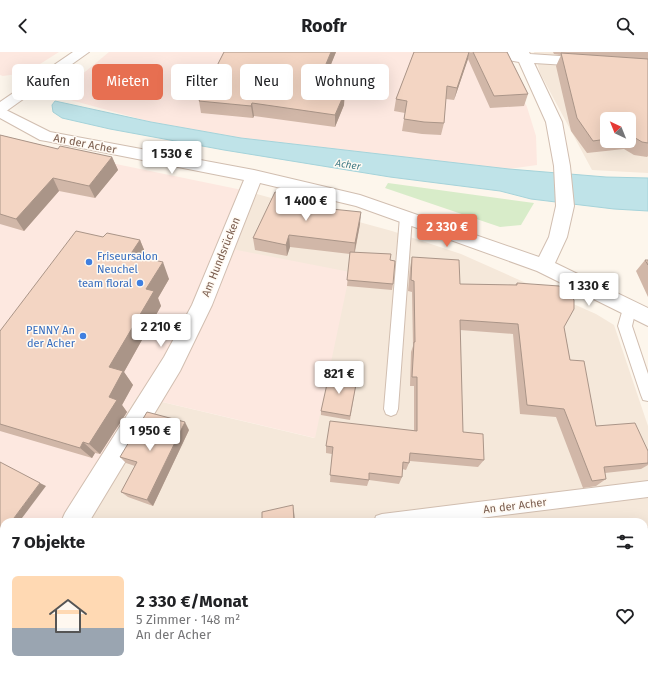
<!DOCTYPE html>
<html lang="de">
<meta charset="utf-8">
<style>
:root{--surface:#fff;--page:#f2f2f2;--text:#202124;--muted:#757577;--line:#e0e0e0;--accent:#e76f51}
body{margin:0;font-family:"Fira Sans",sans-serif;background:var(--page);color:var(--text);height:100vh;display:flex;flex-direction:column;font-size:15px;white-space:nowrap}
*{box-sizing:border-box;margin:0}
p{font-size:13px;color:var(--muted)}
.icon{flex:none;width:22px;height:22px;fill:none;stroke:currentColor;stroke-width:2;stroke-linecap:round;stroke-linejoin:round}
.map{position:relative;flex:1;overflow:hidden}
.side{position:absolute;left:0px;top:466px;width:648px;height:156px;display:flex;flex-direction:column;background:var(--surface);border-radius:12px 12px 0 0;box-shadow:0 4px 16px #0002}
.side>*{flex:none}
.hud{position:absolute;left:12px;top:12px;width:400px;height:36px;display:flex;gap:8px}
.needle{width:26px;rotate:317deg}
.buttons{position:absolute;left:600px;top:60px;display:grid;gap:8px}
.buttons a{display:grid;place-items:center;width:36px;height:36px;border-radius:6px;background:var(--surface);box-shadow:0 4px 16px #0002;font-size:20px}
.price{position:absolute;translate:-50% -34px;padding:0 9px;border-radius:4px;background:#fff;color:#222;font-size:13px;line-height:26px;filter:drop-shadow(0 1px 2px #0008)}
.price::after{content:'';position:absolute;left:50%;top:24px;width:12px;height:9px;margin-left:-6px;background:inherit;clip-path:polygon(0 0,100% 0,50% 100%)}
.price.active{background:var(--accent);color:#fff}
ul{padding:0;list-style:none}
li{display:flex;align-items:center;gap:12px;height:100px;padding:0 12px}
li+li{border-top:1px solid var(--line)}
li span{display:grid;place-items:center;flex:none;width:112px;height:80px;border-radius:6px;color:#555}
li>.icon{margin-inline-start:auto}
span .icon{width:48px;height:48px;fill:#fffc;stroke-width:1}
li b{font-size:17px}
h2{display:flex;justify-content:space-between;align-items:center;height:48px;padding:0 12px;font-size:17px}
.tag{padding:0 14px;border-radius:6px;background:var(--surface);box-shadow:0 4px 16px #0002;font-size:14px;line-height:36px}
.tag.active{background:var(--accent);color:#fff}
header{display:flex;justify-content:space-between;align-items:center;height:52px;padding:0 12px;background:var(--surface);font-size:18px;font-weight:700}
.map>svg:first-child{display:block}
.residential{fill:#f5e8da;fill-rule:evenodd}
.commercial{fill:#fde8e0}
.green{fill:#d8ecc9}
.water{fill:#bfe3e8;stroke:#a5d3da}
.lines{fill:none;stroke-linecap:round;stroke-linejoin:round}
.service-casing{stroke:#d1beb0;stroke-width:2}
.minor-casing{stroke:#d1beb0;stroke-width:2}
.tertiary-casing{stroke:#d1beb0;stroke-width:2}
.service{fill:#fff;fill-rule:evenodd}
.minor{fill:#fff;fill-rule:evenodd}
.tertiary{fill:#fff;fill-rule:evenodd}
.wall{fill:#d1b7a8;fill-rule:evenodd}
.shaded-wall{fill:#aa9588}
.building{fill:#f3d5c3;stroke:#aa9588}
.shop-dot{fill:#3f7fe0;stroke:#fffaf3;stroke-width:1.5}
.labels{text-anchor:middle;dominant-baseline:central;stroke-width:3;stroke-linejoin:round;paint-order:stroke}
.far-water-label{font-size:10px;font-style:italic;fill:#437c86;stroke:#fffaf3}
.street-label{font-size:11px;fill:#7a5c4d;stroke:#fffaf3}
.shop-label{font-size:11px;fill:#366cbe;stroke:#fffaf3;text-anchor:end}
</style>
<header><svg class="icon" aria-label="back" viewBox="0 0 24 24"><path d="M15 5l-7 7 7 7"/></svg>Roofr<svg class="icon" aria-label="search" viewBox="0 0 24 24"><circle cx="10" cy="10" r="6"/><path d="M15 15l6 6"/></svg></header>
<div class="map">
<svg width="648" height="622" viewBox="0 0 648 622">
<rect width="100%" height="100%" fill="#fdf6ec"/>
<path class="residential" d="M534 0H648V121L592 118 540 21ZM607 67H629V89H607Z
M253 141 392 179 461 202 596 262 614 273 648 374V622H0V547L4 543V618H644V470H62L137 344 314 386 227 196Z"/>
<path class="commercial" d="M0 0H59L40 12 17 22 3 24 0 23Z
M109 0H505V8L527 55 536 84 537 113 509 117 241 86 151 70 56 44Z
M0 90 14 91 252 140 227 196 350 220 315 386 137 344 62 470H4V543L0 547Z"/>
<path class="green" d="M388 131 534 151 521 173 500 175 385 136Z"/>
<path class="water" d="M55 49 151 70 241 86 509 117 606 125 648 126V159L614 157 531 147 500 139 390 125 224 98 110 77 62 66 53 60 52 53Z"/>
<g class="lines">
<defs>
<path id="service" d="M406 161 410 162 412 165 398 357 396 362 391 364 386 362 384 357 400 165 402 162Z
M629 252 634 253 636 257 632 274 648 322V349L643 348 641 343 618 274 624 253Z
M648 429V445L449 470H374L376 464 382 462Z"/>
<path id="minor" d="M478 0H529L530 2 648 10V18L534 11 562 70 570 114 574 154 567 185 555 211 648 256V274L537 219 356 154 260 131 212 253 180 319 89 470H61L65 461 164 305 192 253 244 128 46 89 40 88 0 66V55L50 80 254 118 360 143 539 205 549 185 556 154 554 114 546 70 519 10 485 4 480 3Z
M4 544V575L0 576V545Z"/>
<path id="tertiary" d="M73 0H89L5 60 0 62V50Z"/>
</defs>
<use href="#service" class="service-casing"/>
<use href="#minor" class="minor-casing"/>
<use href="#tertiary" class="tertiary-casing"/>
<use href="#service" class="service"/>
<use href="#minor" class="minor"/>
<use href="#tertiary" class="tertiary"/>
</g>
<path class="wall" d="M224 0H336L321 37 344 53 335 75 254 64 253 66 201 61 199 49Z
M414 0H507L528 42 524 54 490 56 468 7 454 48 446 47 444 71 441 83 422 82 402 79 405 61 394 59 396 47Z
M553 0H648V104L647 105 634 103 624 97 587 101 571 79 556 14 561 3 554 2ZM607 67H629V89H607Z
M0 83 58 97 112 105 118 118 95 146 59 139 24 179 0 172Z
M305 147 306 154 360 172 355 200 390 208 393 232 392 238 347 234 350 202 290 195 287 204 255 198 253 186Z
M103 185 140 188 147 205 146 207 169 227 158 246 161 254 124 320 133 333 122 353 127 360 100 402 95 401 92 406 0 379V279Z
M412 205 460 232 515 233 517 231 564 275 570 308 596 374 648 399V413L641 417 605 421 606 427 596 434 583 436 556 365 520 362 513 282 460 278 463 380 484 408 478 415 410 409 409 411 406 418 402 417V425L399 432 369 428 367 434 330 430 332 402 326 401V394L414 379V334H410L411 300 413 294 412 240 408 239 410 216Z
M645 208H648V245L636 219Z
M356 332 350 368 321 363V359Z
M189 378 153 454 128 445 121 440 135 414 126 411 120 405Z
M648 476V622H642L640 618H644V477Z"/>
<path class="shaded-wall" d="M331 0H336L316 49V36Z
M469 0 468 7 454 48 457 36Z
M345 40 344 53 335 75V63Z
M252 51 254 64 253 66 251 54Z
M112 105 118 118 95 146 89 134Z
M53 126 59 139 24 179 16 167Z
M305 147 306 159 302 154Z
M361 160 360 172 354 203 355 191Z
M289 183 290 195 287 204 286 193Z
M140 188 147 205 138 219 130 203Z
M163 210 169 227 158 246 161 254 124 320 133 333 122 353 127 360 100 402 89 392 109 315 146 237Z
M185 370 189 378 153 454 147 448Z
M83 390 95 401 92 406 80 396Z
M40 431 46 434 19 470H11Z
M293 453 294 459 295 470H294Z
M4 479V490L0 495V484Z"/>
<path class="building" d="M224 0H331L316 36 345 40 335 63 252 51 251 54 199 49Z
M414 0H469L457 36 447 34 444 71 424 70 404 67 407 49 396 47Z
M473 0H507L528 42 494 44Z
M561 1 648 7V91L642 90 632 84 629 85V67H607V87L593 89 577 66Z
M0 83 58 97 60 94 112 105 89 134 53 126 16 167 0 162Z
M275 140 305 147 302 154 361 160 355 191 289 183 286 193 253 186Z
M76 179 103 185 107 181 140 188 130 203 163 210 146 237 154 239 109 315 123 319 109 345 117 348 89 392 83 390 80 396 0 372V279Z
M350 200 391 202 390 208 395 209 393 232 347 228Z
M412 205 459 208 460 232 517 233V231L559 234 568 239 574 248V257L564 275 570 308 584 309 596 374 635 371 648 399V411L604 415 606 427 592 429 564 357 527 353 518 272 460 268 463 380 483 382 484 408 410 401 409 411 403 410 402 425 369 421V428L330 423 333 395 326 394 330 369 417 379V325H412L414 290H415L414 229 411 228Z
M645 208H648V213Z
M329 323 357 327 350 364 321 359Z
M147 360 185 370 147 448 121 440 137 410 120 405Z
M0 410 40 431 11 470H4V479L0 484Z
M293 453 294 470H262V460Z
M648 476V597L644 587V477Z
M286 618H379L380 622H286Z"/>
<g class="shop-dot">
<circle cx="89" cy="210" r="4"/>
<circle cx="140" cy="231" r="4"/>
<circle cx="83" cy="284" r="4"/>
</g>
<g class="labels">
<g class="far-water-label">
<text transform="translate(348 113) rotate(9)">Acher</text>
</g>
<g class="street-label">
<text transform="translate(85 92) rotate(11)">An der Acher</text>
<text transform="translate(221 205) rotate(-68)">Am Hundsrücken</text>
<text transform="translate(515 454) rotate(-7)">An der Acher</text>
</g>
<g class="shop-label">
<text x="97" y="204" text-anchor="start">Friseursalon<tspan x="97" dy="13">Neuchel</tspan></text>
<text x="132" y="231">team floral</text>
<text x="75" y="278">PENNY An<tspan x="75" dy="13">der Acher</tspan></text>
</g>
</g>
</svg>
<div class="buttons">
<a><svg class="needle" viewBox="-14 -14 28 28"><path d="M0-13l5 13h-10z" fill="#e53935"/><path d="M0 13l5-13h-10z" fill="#757577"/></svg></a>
</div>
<b class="price" style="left:172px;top:123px">1 530 €</b>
<b class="price" style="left:306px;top:170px">1 400 €</b>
<b class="price active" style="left:447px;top:196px">2 330 €</b>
<b class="price" style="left:589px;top:255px">1 330 €</b>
<b class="price" style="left:161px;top:296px">2 210 €</b>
<b class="price" style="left:339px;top:343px">821 €</b>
<b class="price" style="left:150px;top:400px">1 950 €</b>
<div class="hud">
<a class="tag">Kaufen</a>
<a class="tag active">Mieten</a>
<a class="tag">Filter</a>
<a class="tag">Neu</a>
<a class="tag">Wohnung</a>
</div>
<section class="side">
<h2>7 Objekte<svg class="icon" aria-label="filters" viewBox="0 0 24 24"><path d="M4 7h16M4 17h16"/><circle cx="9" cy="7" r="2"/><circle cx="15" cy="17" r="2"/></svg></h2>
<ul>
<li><span style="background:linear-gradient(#ffd9b3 65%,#9aa5b1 0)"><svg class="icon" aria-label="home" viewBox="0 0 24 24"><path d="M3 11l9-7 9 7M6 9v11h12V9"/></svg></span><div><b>2 330 €/Monat</b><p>5 Zimmer · 148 m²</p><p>An der Acher</p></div><svg class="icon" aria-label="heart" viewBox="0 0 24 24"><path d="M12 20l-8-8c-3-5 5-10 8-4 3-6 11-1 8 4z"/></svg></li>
</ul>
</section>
</div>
